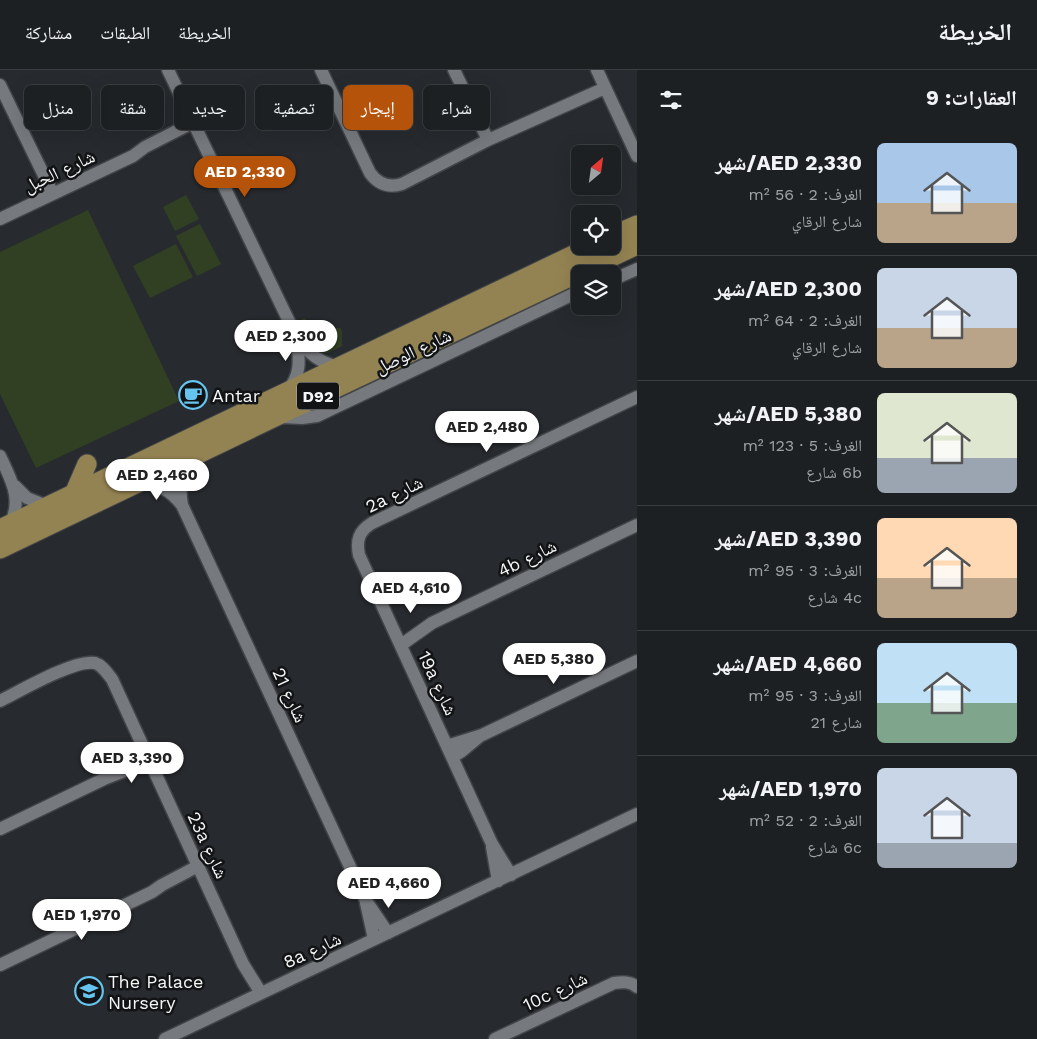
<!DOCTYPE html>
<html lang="ar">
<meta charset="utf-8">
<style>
:root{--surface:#1d2022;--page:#25282a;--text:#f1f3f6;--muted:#a0a3a5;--line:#3b3e40;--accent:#b45309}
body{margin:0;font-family:"Work Sans","Noto Naskh Arabic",sans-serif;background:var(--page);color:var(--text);direction:rtl;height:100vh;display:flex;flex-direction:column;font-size:19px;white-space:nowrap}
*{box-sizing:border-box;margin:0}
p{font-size:16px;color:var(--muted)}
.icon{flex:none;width:28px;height:28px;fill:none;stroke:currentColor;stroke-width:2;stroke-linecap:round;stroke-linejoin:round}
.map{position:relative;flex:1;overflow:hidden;direction:ltr}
.panel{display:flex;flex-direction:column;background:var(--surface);width:400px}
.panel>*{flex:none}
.hud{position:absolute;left:15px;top:15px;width:475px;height:45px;direction:rtl;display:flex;gap:10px}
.needle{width:32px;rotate:29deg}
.buttons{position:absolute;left:571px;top:75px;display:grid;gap:10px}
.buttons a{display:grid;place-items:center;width:50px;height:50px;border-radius:8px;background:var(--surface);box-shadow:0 5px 20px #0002,0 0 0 1px var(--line);font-size:25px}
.price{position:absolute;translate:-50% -42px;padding:0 11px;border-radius:18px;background:#fff;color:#222;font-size:16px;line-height:32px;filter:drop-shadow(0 1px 2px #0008)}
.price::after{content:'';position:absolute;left:50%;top:30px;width:15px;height:11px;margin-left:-8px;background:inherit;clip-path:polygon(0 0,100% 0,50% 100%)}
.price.on{background:var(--accent);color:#fff}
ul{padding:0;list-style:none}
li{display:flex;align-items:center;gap:15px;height:125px;padding:0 20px}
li+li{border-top:1px solid var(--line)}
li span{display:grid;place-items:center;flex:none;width:140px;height:100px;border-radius:8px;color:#555}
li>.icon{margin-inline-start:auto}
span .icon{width:60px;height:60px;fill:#fffc;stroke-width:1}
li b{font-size:21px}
h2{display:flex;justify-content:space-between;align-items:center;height:60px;padding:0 20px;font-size:21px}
.tag{padding:0 18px;border-radius:8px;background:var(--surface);box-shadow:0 5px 20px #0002,0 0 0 1px var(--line);font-size:18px;line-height:45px}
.tag.on{background:var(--accent);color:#fff}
header{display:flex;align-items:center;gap:30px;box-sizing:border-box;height:70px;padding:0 25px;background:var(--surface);border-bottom:1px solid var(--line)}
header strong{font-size:24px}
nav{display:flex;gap:28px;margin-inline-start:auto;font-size:18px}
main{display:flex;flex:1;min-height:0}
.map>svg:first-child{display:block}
.green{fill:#314023}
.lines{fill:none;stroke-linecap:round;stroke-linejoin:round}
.street-casing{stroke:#424548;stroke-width:15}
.primary-casing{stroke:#424548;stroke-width:21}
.street{stroke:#76797d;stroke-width:12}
.primary{stroke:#948352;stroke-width:19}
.labels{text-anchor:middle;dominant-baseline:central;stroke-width:5;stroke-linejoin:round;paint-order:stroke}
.shield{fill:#111314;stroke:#afb1b3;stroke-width:1}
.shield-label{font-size:16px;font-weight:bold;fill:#f3f5f7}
.street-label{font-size:18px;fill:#f3f5f7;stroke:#111314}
.poi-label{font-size:18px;fill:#f3f5f7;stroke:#111314;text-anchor:start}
</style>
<header>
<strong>الخريطة</strong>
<nav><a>الخريطة</a><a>الطبقات</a><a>مشاركة</a></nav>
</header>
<main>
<section class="panel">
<h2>العقارات: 9<svg class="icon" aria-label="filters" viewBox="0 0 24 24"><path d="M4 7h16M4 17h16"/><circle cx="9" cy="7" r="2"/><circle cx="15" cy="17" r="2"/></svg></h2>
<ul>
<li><span style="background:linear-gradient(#a9c7e8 60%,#b9a48a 0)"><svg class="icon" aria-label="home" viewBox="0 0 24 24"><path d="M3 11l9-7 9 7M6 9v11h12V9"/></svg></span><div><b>AED 2,330/شهر</b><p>الغرف: 2 · 56 m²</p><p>شارع الرقاي</p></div></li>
<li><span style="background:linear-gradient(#c9d6e8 60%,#b9a48a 0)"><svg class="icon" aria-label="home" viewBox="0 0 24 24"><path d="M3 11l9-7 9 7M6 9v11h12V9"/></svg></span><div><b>AED 2,300/شهر</b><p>الغرف: 2 · 64 m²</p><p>شارع الرقاي</p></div></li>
<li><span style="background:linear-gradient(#dfe7d0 65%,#9aa5b1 0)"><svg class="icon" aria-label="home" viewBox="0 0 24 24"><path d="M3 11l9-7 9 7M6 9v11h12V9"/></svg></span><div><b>AED 5,380/شهر</b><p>الغرف: 5 · 123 m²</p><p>6b شارع</p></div></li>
<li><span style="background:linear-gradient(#ffd9b3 60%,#b9a48a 0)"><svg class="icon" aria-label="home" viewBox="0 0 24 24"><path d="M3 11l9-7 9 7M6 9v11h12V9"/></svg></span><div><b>AED 3,390/شهر</b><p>الغرف: 3 · 95 m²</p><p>4c شارع</p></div></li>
<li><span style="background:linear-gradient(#bfe0f5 60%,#7fa58c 0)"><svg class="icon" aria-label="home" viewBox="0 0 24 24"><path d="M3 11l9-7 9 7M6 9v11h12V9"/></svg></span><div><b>AED 4,660/شهر</b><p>الغرف: 3 · 95 m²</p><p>شارع 21</p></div></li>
<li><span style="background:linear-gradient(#c9d6e8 75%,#9aa5b1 0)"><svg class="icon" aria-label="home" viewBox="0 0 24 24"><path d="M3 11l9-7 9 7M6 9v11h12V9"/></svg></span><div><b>AED 1,970/شهر</b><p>الغرف: 2 · 52 m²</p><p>6c شارع</p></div></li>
</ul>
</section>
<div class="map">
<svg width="637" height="969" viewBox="0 0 637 969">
<rect width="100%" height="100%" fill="#272a2e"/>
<path class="green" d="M186 125 199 149 175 161 163 137Z
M88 140 179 331 36 398 0 324V182Z
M200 154 221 194 197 206 176 166Z
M176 174 193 207 150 228 133 196Z
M304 248 317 259 322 266 335 258H340L342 261V276L328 283 314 281 296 259 298 252Z"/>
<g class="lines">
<defs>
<path id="street" d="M168 0 297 268C309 284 321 294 341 297
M321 0 370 103C378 114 389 118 402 114L488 70 605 18
M454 0 488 70
M597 0 637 86
M0 15 53 124
M0 149 133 86 145 77 194 52
M612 210 637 199
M288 320C302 304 299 288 297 268
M280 347 302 348 317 346 580 221
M0 386C11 409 23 430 10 454
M141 412C159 414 171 421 182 435L365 829 388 863
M15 416 27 428 47 436
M182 435C179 418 181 405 189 389
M401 575 432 553 637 455
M0 631C20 621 75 589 95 593 102 595 107 603 112 609L243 894 261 923
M447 676 482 665 637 591
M452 687 462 681 480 666
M0 759 104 709 149 691
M492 777 498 811
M511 805 492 774 359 485C356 470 359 461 372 453L637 327
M366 833 374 869
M0 895 152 822 162 815 198 796
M165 969 637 744
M495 969 614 913C622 912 630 911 637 917"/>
<path id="primary" d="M612 166 637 155
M74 424 87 394
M0 459 592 176
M0 479 275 347 637 175"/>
</defs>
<use href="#street" class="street-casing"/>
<use href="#primary" class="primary-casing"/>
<use href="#street" class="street"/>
<use href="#primary" class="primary"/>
</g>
<defs>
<symbol id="cafe-ring" viewBox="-11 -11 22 22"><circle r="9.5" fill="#111314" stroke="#65c5ee" stroke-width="1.5"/><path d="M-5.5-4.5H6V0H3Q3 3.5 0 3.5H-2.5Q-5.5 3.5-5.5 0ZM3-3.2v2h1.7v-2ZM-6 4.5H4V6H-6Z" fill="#65c5ee"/></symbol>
<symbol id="school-ring" viewBox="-11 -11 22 22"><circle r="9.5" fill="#111314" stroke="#65c5ee" stroke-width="1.5"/><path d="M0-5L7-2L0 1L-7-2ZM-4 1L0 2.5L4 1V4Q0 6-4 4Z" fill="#65c5ee"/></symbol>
</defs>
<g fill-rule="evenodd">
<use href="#cafe-ring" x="177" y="309" width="32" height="32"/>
<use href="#school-ring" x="73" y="905" width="32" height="32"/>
</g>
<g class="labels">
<rect class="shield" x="297" y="312.5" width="42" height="27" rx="4"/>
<g class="shield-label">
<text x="318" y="326">D92</text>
</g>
<g class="street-label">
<text transform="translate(59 101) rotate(-25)">شارع الحبل</text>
<text transform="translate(413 281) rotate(-25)">شارع الوصل</text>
<text transform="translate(394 424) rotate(-26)">2a شارع</text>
<text transform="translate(527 488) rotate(-26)">4b شارع</text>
<text transform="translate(438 613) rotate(65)">19a شارع</text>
<text transform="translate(290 625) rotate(65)">شارع 21</text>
<text transform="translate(208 775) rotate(65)">23a شارع</text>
<text transform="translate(312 880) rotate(-25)">8a شارع</text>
<text transform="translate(555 921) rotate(-25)">10c شارع</text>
</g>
<g class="poi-label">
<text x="212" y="325">Antar</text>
<text x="108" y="911">The Palace<tspan x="108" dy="21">Nursery</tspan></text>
</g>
</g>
</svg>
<div class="buttons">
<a><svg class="needle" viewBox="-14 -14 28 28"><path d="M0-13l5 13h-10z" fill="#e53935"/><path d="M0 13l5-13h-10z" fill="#a0a3a5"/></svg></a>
<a><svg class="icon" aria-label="locate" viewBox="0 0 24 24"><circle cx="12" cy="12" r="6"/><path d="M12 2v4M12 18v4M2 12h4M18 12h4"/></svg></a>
<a><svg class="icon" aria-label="layers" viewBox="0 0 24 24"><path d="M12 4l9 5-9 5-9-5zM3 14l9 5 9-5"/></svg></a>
</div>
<b class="price on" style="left:245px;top:128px">AED 2,330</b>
<b class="price" style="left:286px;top:292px">AED 2,300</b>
<b class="price" style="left:487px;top:383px">AED 2,480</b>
<b class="price" style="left:157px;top:431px">AED 2,460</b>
<b class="price" style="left:411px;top:544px">AED 4,610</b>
<b class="price" style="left:554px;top:615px">AED 5,380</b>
<b class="price" style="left:132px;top:714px">AED 3,390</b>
<b class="price" style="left:389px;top:839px">AED 4,660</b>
<b class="price" style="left:82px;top:871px">AED 1,970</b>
<div class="hud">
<a class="tag">شراء</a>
<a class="tag on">إيجار</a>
<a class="tag">تصفية</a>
<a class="tag">جديد</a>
<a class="tag">شقة</a>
<a class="tag">منزل</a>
</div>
</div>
</main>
